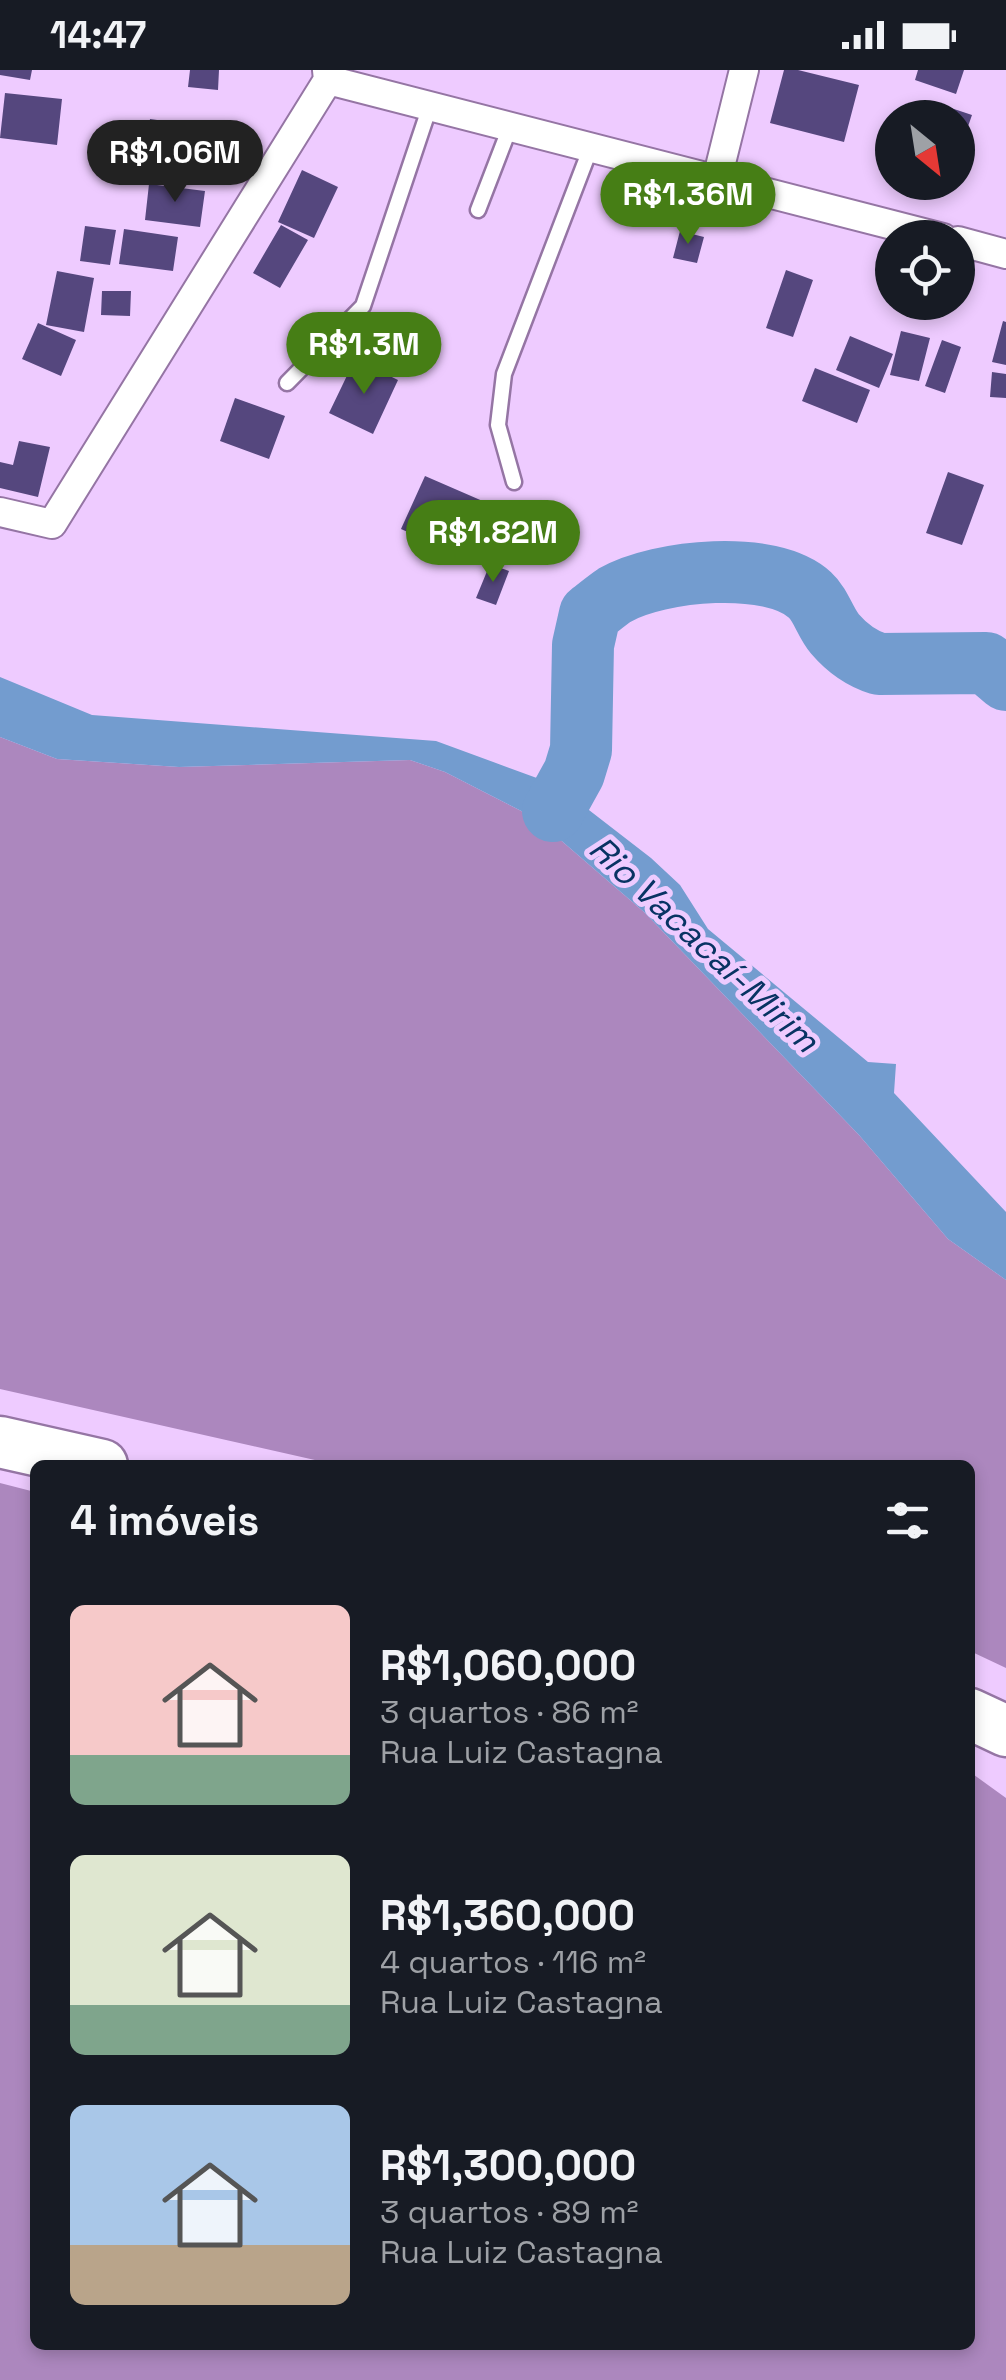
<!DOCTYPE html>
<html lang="pt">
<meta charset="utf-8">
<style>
:root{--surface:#171b24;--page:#20242c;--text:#f1f3f6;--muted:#9ea1a6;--accent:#467e15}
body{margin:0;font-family:"Space Grotesk",sans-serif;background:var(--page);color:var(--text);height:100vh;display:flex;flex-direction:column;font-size:38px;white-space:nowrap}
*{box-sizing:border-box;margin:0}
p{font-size:32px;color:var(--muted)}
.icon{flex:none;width:55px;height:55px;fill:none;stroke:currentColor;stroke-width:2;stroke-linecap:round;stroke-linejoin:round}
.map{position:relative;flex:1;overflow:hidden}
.details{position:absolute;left:30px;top:1390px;width:945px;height:890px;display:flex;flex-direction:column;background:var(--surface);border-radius:15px;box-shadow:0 5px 15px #0003}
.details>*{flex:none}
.needle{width:65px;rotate:150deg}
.tools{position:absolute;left:875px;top:30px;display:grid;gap:20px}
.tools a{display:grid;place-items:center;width:100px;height:100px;border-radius:50%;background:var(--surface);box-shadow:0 5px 15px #0003;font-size:50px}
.price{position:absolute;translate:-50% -85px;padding:0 22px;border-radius:35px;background:var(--accent);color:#fff;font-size:32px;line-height:65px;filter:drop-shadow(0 2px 5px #0008)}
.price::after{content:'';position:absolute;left:50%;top:60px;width:30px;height:22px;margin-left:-15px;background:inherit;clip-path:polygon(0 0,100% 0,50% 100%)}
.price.current{background:#222;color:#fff}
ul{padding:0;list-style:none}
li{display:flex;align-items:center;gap:30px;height:250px;padding:0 40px}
li span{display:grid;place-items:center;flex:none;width:280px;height:200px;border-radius:15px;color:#555}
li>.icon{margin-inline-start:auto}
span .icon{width:120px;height:120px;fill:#fffc;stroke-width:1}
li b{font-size:42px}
h2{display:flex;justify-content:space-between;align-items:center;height:120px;padding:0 40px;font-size:42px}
.status{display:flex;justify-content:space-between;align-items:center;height:70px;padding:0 50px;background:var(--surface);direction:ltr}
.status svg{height:28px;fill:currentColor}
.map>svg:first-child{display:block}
.forest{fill:#ac87be}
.water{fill:#739ccf}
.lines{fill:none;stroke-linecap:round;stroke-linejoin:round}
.river{stroke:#739ccf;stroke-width:62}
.building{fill:#55477e}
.lane-casing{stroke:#9575a4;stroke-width:19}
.street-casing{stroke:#9575a4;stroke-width:32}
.highway-casing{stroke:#9575a4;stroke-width:55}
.lane{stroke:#fff;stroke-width:14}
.street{stroke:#fff;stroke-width:28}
.highway{stroke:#fff;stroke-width:50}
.labels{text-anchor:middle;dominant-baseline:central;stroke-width:10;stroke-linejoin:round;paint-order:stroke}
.water-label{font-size:35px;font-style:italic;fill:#083363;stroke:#eecbff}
</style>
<div class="status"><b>14:47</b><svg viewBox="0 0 49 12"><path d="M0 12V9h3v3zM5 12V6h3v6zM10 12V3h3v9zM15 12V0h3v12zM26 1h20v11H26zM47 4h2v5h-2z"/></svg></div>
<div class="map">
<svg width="1006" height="2310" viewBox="0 0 1006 2310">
<rect width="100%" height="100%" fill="#eecbff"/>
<path class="forest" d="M0 667 57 689 179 697 410 690 445 702 535 748 644 842 859 1065 948 1169 1006 1210V1598L970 1581V1395H337L0 1319Z
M0 1413 35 1422V2275H970V1702L1006 1728V2310H0Z"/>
<path class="water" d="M0 607 92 645 436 671 545 711 567 699 576 730 651 788 680 815 708 859 868 992 896 994 894 1023 1006 1142V1210L948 1169 859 1065 644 842 535 748 445 702 410 690 179 697 57 689 0 667Z"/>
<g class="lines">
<path class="river" d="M553 741 574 703 581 680 583 575 590 544C598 538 606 531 615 525 659 500 771 489 810 525 821 535 825 552 835 564 847 578 863 589 879 594L986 593 1006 610"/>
</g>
<path class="building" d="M0 0H32L30 10 0 5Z
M190 0H219L218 20 188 17Z
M784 0H798L859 15 844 72 770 53Z
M918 0H964L956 24 915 10Z
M5 23 62 29 57 75 0 68Z
M933 32 972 45 958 85V48H928Z
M150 49 207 57 201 95 145 87Z
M302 100 338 117 314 168 278 152Z
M149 114 205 121 200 157 145 150Z
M281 155 308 170 280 218 253 203Z
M85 156 116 160 110 195 80 191Z
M124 159 178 167 173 201 119 194Z
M680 161 704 167 697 193 673 188Z
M786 200 813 210 793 267 766 258Z
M57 201 94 208 84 262 46 255Z
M102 221H131L130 246 101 245Z
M1003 251 1006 252V295L992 292Z
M38 253 76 270 61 306 22 289Z
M901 261 930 268 919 311 890 305Z
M850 266 893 284 879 318 836 300Z
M942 270 961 277 945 323 925 316Z
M355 289 398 310 373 364 329 343Z
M815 298 870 320 857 353 802 331Z
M992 302 1006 304V328L990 327Z
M235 328 285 346 269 389 220 371Z
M19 371 50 377 38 427 0 418V392L13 395Z
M948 402 984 415 962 475 926 463Z
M425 406 501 439 477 493 401 459Z
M490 494 509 501 496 535 476 528Z"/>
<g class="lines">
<defs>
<path id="lane" d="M478 140 510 57
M287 313 363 236 430 36
M514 412 498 355 504 304 591 77"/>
<path id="street" d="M328 10 943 168
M717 109 744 0
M958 171 1006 184
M0 442 52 454 328 10 327 0"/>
<path id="highway" d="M0 1372 102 1395
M970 1644 1006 1661"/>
</defs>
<use href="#lane" class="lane-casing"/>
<use href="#street" class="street-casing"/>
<use href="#highway" class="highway-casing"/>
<use href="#lane" class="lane"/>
<use href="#street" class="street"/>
<use href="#highway" class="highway"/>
</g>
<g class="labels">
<g class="water-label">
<text transform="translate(704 874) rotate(43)">Rio Vacacaí-Mirim</text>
</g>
</g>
</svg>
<div class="tools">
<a><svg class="needle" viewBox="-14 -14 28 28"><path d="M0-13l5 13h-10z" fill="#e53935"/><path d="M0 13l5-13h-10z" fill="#9ea1a6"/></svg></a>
<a><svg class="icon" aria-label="locate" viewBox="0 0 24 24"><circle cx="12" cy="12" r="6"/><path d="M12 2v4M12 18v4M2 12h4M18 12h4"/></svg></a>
</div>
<b class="price current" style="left:175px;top:135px">R$1.06M</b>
<b class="price" style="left:688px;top:177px">R$1.36M</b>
<b class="price" style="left:364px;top:327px">R$1.3M</b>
<b class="price" style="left:493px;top:515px">R$1.82M</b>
<section class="details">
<h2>4 imóveis<svg class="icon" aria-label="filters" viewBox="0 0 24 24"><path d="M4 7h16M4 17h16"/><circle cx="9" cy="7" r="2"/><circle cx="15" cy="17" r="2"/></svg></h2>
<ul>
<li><span style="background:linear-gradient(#f6c9c9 75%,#7fa58c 0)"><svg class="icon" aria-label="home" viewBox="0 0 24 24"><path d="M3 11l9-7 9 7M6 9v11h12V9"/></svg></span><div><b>R$1,060,000</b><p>3 quartos · 86 m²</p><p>Rua Luiz Castagna</p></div></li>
<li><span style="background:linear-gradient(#dfe7d0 75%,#7fa58c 0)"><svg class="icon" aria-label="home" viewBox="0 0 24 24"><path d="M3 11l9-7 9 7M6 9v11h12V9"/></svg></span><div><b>R$1,360,000</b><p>4 quartos · 116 m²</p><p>Rua Luiz Castagna</p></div></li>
<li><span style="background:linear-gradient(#a9c7e8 70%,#b9a48a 0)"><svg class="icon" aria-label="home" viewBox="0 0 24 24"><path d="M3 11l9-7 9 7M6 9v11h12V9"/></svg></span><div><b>R$1,300,000</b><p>3 quartos · 89 m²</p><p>Rua Luiz Castagna</p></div></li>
</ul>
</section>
</div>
